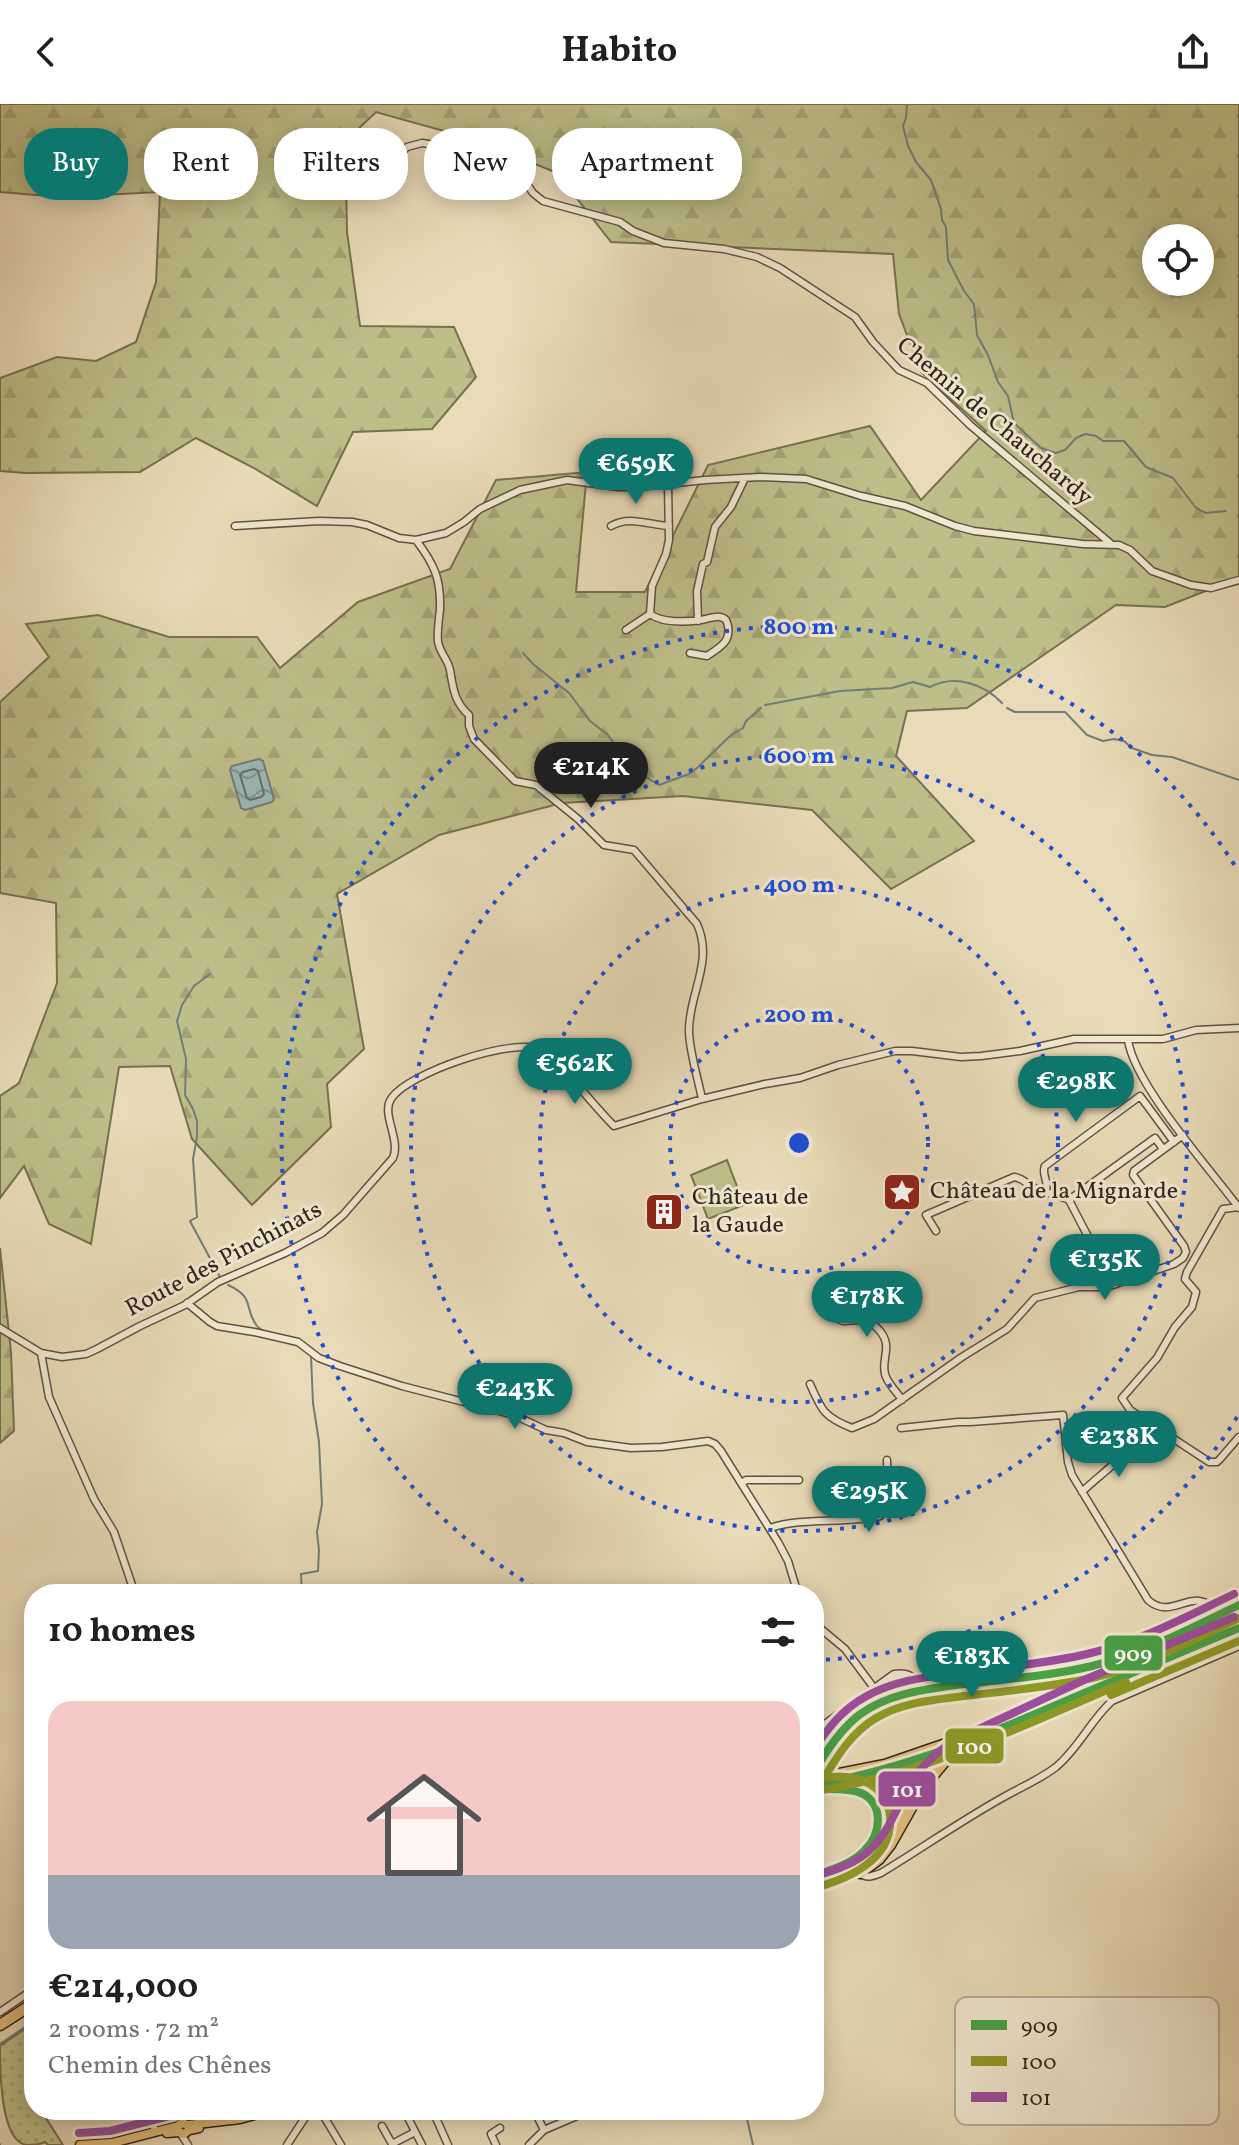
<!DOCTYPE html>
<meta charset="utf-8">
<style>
:root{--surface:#fff;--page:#f2f2f2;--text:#202124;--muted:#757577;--line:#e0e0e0;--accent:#0f766e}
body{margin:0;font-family:Vollkorn,serif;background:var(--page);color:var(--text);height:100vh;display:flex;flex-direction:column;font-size:30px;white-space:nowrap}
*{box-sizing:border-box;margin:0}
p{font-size:26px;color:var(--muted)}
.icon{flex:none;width:44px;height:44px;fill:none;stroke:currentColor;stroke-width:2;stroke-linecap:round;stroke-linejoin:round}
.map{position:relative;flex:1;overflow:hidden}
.drawer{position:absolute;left:24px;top:1480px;width:800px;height:536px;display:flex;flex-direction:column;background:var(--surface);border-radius:32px;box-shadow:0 4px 20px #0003}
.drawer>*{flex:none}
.hud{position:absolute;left:24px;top:24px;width:800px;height:72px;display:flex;gap:16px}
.buttons{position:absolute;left:1142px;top:120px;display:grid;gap:16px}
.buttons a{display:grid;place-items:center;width:72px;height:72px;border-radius:50%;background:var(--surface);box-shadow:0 4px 20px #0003;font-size:40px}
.price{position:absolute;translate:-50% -68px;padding:0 18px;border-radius:28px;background:var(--accent);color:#fff;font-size:26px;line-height:52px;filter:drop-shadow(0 2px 4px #0008)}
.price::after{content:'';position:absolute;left:50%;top:48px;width:24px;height:18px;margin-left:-12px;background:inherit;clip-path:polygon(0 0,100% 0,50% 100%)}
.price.selected{background:#222;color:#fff}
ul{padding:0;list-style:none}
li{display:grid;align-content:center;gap:16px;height:424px;padding:0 24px}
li+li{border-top:2px solid var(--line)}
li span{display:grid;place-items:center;height:248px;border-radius:24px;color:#555}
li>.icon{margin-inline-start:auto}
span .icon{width:144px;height:144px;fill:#fffc;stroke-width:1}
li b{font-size:34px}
h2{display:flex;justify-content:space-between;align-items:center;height:96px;padding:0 24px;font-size:34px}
.tag{padding:0 28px;border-radius:32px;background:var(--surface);box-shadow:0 4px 20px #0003;font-size:28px;line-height:72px}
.tag.selected{background:var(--accent);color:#fff}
header{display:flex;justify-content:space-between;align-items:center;height:104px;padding:0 24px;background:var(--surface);font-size:36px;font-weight:700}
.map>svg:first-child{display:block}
.grass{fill:url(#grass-dots);stroke:#787052;stroke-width:2}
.forest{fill:url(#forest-firs);stroke:#787052;stroke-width:2;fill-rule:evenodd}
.green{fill:#bebe89;stroke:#787052;stroke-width:2}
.water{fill:url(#water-waves);stroke:#727d7a;stroke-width:2}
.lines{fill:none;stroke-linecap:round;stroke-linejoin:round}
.shore{stroke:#676e6a;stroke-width:2}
.stream{stroke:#727d7a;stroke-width:2}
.minor-casing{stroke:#605143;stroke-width:9}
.major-casing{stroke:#32231c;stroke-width:11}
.highway-casing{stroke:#32231c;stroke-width:13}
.minor{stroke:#f1e8d1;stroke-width:6}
.major{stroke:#e4be7c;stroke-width:8}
.highway{stroke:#e4be7c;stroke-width:10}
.bus-1-casing{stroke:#f1e8d1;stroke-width:14}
.bus-2-casing{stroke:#f1e8d1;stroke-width:14}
.bus-3-casing{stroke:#f1e8d1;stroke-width:14}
.bus-1{stroke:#49a147;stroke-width:8}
.bus-2{stroke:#909925;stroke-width:8}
.bus-3{stroke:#9c4d9e;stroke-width:8}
.ring{fill:none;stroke:#1d4ed8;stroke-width:4;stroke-dasharray:4 8}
.labels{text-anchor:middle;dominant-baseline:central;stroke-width:6;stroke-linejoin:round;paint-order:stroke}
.street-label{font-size:24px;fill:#32231c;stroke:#f1e8d1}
.poi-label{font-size:24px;fill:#32231c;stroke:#f1e8d1;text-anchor:start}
.key{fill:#f1e8d1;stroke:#b8ad9b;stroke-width:2}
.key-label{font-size:22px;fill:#32231c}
.centre{fill:#1d4ed8;stroke:#f1e8d1;stroke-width:4}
.ring-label{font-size:24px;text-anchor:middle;font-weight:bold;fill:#1d4ed8;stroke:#f1e8d1;stroke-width:6;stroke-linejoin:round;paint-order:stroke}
.line-badge{stroke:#f1e8d1;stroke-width:3}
.badge-label{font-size:22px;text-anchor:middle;font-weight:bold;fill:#fff}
</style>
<header><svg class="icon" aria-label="back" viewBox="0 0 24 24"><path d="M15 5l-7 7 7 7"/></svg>Habito<svg class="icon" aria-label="share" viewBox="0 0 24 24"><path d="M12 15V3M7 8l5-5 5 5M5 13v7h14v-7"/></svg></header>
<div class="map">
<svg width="1239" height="2041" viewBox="0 0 1239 2041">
<defs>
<pattern id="grass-dots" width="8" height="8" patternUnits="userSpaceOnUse" patternTransform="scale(2)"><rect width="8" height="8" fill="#bebe89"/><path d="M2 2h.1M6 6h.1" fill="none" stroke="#a4a376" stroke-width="1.8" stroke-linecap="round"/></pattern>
<pattern id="forest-firs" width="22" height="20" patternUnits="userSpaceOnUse" patternTransform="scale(2)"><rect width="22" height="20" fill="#bebe89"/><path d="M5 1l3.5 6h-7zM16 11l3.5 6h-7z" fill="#a4a376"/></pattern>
<pattern id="water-waves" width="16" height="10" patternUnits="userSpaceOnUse" patternTransform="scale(2)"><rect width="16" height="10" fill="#9cb9b9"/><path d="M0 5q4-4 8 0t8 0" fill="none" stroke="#809696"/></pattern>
</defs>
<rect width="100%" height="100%" fill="#e9dbb8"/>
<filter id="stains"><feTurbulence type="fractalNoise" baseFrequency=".0025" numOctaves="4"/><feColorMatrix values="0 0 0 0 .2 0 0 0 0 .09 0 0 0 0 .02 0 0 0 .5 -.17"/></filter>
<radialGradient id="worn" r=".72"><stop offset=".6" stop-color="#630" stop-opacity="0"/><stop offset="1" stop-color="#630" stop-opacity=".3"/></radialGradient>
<path class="grass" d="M32 1920 34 2006H41L63 2041H48L45 2038C39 2041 34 2041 27 2041 0 2038 0 1967 0 1942Z"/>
<path class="forest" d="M0 0H1239V474L1165 503 1116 501 967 604 907 607 896 652 974 737 891 785 812 706 683 692 562 699 439 731 337 790 364 945 327 980 331 1023 252 1101 192 1035 170 962 119 963 91 1140 49 1120 24 1062 0 1094V992L19 979 57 879 56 799 0 789V598L49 553 26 520 98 511 169 533H257L280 564 358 498 450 465 496 376 587 368 576 488H645L708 361 870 322 921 396 986 327 921 268 899 210 893 150 611 138 557 69 480 37 376 8 337 45 346 77 347 128 360 222 454 223 476 273 432 325 353 328 317 402 252 363 196 334 140 368 25 369 0 367V274L57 253 96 257 136 238 156 178 160 88 60 93 0 88ZM1156 134H1200V178H1156Z
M0 1144 11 1248 14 1327 0 1339Z"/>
<path class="green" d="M727 1056 744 1101 708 1115 691 1071Z"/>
<path class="water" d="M259 655 263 657 274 695 272 698 245 706 241 704 230 666 232 662Z"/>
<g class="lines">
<path class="shore" d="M254 665 258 667 264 690 261 693 250 696 247 694 240 671 243 668Z"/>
<path class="stream" d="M907 0 906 14 903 22 908 42 916 58 931 76 941 105 942 116 946 123 948 156 964 187 974 200 977 231 988 251 998 278 1008 292 1014 319 1041 344 1056 349 1065 346 1076 334 1085 330 1096 332 1103 337H1124L1146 363 1173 374 1196 404 1206 409 1226 407
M523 549 533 560 569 589 590 617 608 631 632 665 659 681 689 670 697 664 731 631 743 624 746 617 761 604
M765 601 840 587 892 584 913 578 930 583C955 570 984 580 1002 599
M1007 604 1015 608H1065L1087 631 1103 637 1114 635 1124 637 1132 644 1152 651 1172 653 1239 676
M210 870 194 882 182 901 177 917 186 955 185 991 193 1005 197 1017V1033L193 1055 197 1113 190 1117 220 1173
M228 1181C256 1194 243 1203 257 1222 265 1232 293 1231 306 1240
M302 1490 301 1470 318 1467 319 1446 317 1428 322 1400 319 1338 313 1299 311 1253
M0 1940 34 1917
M745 2006 753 2041
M0 2040V2041"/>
<defs>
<path id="minor" d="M390 59 407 43 422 39 442 42 478 54 507 58 515 63 533 89 543 97 620 118 633 127 664 139 724 145 757 153 780 164 855 213 873 238 899 266 927 279 970 321 1110 439
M668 380 669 436 666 450 652 482 650 510C662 519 686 518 701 516 707 515 715 512 720 513 726 514 727 517 728 522 731 538 719 544 707 552L690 549
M235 422 319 417 352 418 367 421 399 434 416 436 446 429 464 418 480 405 520 386 567 376 618 383H638L705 376 760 373 806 375 861 392 905 402 955 422 974 427 1083 440 1119 441 1130 446 1152 467 1191 481 1211 484 1239 476
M611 422C629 411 649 421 669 422
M416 436C434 460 441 474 440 505 439 516 437 527 438 537 439 548 448 555 450 566 453 583 454 598 469 611V622L474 635 515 677 536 681 578 715 604 741 634 746 697 820C714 858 689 889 689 926 689 947 698 974 702 995
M698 517 697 487 703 460 707 458 715 423 731 403 745 374
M626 526 650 510
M1128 936C1134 980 1210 1065 1239 1104
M1046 1086C1049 1077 1041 1070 1045 1062L1140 992 1174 1038
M1239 1103 1223 1105 1187 1168 1185 1175 1196 1188 1192 1203 1175 1223 1157 1254 1122 1294 1130 1306 1209 1358H1217L1220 1355 1239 1333
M936 1127 926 1111 1014 1073C1024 1074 1028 1082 1037 1085 1048 1089 1058 1091 1069 1096
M1116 1180 1097 1150 1069 1096 1155 1034 1163 1045
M831 1194C834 1238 857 1200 880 1227 893 1243 881 1254 885 1270 887 1279 897 1288 902 1296
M187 1199 210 1218 217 1222 254 1228 298 1238 319 1254 340 1262 402 1282 514 1311 546 1326 564 1329 587 1338 631 1344 662 1343 708 1337 715 1340 721 1347 778 1438 788 1457 798 1490
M0 1224 41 1249 62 1253 86 1250 97 1245 140 1222 185 1201 218 1178 285 1149 322 1129 343 1111 393 1054C401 1036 381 1010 391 995 407 969 515 932 543 946 554 952 561 963 569 972 584 988 598 1006 614 1022L702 995 765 980 800 974 838 961 895 947H912L961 953 981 952 1020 947 1074 935H1163L1196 926 1239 924
M41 1249 49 1293 94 1395 114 1428 135 1490
M810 1280C822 1307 824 1313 852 1324L874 1315 962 1253 1007 1225 1035 1194 1079 1183H1107L1174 1160 1183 1154 1186 1148 1184 1142 1133 1071 1134 1067 1183 1031
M901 1324 958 1318H970L1063 1311 1068 1358 1072 1371 1148 1496C1174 1519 1192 1477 1220 1510
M742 1379 746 1376H799
M1082 1388C1098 1372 1118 1360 1129 1341
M770 1424C803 1413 844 1420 880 1412L888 1401 887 1356
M814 1519 845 1545 874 1584
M814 1628 894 1570C907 1568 918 1573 923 1586
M814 1784 860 1769C867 1775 873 1772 881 1769 922 1744 961 1717 1002 1694 1021 1683 1039 1676 1056 1663 1079 1644 1090 1617 1112 1597L1239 1542
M0 1908 34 1885
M150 2006 155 2028
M320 2006 341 2041
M361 2006 362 2007
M404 2006 422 2041
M439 2006 436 2014 448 2041
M534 2006 544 2026
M373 2010 380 2006
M382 2022 392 2040 415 2028
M181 2030 188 2041
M287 2041 310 2006
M496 2041 491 2030 500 2024
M529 2041 544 2026 591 2006"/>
<path id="major" d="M879 1599 902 1590 923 1586C983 1577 1049 1573 1107 1557 1153 1545 1196 1521 1239 1501
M814 1668 831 1639 848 1620
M167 2029 179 2028 184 2030 189 2026 199 2024
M80 2041 112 2039 178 2022 182 2019 188 2021 240 2015 272 2006"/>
<path id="highway" d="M814 1640 867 1602 881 1598
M814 1675 885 1661 943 1641 1239 1517
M814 1686C828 1685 845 1683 859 1688 885 1698 883 1729 865 1746 851 1759 832 1766 814 1772
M860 1769 879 1755 890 1741 921 1686 944 1658 968 1643 1089 1588
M0 1921 34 1899"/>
</defs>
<use href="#minor" class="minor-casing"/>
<use href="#major" class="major-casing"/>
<use href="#highway" class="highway-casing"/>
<use href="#minor" class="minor"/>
<use href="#major" class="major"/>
<use href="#highway" class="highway"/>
<defs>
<path id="bus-1" d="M814 1668C826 1647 840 1626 859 1611 890 1588 928 1585 964 1580 1007 1575 1050 1572 1092 1562 1144 1549 1191 1524 1239 1501
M814 1681C906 1665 990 1630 1075 1593 1129 1570 1184 1547 1239 1524
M814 1772C831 1766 851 1760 864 1747 881 1731 885 1700 861 1689 851 1685 840 1685 830 1685"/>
<path id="bus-2" d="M1111 1591 1239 1537
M817 1674C831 1673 846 1671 860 1676 894 1686 899 1727 877 1751 862 1768 839 1777 818 1783
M824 1674C838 1651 852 1628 876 1614 902 1598 934 1596 964 1592 1007 1587 1050 1583 1092 1574 1144 1562 1191 1537 1239 1514
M816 1687C925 1671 1025 1620 1126 1578"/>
<path id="bus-3" d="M814 1645C828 1624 843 1605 865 1593 894 1576 927 1573 959 1569 1002 1563 1045 1560 1087 1550 1139 1538 1186 1513 1234 1490
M814 1772C834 1767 855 1760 870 1746 889 1728 897 1703 909 1681 920 1663 936 1649 953 1637L1084 1576 1234 1513
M79 2029 110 2027 173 2011C181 2006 202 2007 213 2006"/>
</defs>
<use href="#bus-1" class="bus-1-casing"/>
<use href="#bus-2" class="bus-2-casing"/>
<use href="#bus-3" class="bus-3-casing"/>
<use href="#bus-1" class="bus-1"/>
<use href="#bus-2" class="bus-2"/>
<use href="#bus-3" class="bus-3"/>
</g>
<g class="ring">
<circle cx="799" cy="1039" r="129"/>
<circle cx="799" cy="1039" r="259"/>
<circle cx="799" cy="1039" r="388"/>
<path d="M1237 1313A517 517 0 0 1 817 1556M544 1489A517 517 0 1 1 1237 765"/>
</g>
<defs>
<symbol id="sight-square" viewBox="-11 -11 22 22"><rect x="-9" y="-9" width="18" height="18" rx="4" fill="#8f2418" stroke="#f1e8d1"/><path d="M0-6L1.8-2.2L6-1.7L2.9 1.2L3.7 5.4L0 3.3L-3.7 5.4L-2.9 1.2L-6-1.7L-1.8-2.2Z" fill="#fff"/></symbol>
<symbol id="building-square" viewBox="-11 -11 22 22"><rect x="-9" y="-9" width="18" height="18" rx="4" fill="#8f2418" stroke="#f1e8d1"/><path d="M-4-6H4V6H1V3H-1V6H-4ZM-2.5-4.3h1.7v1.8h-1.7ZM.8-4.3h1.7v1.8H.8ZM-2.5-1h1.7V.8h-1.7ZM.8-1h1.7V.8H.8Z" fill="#fff"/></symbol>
</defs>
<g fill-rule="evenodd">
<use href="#sight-square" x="880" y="1066" width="44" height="44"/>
<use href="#building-square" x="642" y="1086" width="44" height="44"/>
</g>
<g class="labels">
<g class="street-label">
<text transform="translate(994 318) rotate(40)">Chemin de Chauchardy</text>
<text transform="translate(224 1156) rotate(-28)">Route des Pinchinats</text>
</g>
<g class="poi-label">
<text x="930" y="1088">Château de la Mignarde</text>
<text x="692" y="1094">Château de<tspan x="692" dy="28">la Gaude</tspan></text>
</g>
</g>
<rect x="955" y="1893" width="264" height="128" rx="12" class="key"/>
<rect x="971" y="1916" width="36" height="10" fill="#49a147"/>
<rect x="971" y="1952" width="36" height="10" fill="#909925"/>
<rect x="971" y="1988" width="36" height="10" fill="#9c4d9e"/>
<g class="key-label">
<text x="1021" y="1929">909</text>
<text x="1021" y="1965">100</text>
<text x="1021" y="2001">101</text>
</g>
<circle cx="799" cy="1039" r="12" class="centre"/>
<g class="ring-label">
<text x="799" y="530">800 m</text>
<text x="799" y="659">600 m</text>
<text x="799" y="788">400 m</text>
<text x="799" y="918">200 m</text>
</g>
<g class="line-badge">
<rect x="1103" y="1530" width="61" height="38" rx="8" fill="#49a147"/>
<rect x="944" y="1623" width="61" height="38" rx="8" fill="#909925"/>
<rect x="877" y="1666" width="60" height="38" rx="8" fill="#9c4d9e"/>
</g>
<g class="badge-label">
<text x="1133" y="1557">909</text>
<text x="974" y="1650">100</text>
<text x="907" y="1693">101</text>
</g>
<rect width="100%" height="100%" filter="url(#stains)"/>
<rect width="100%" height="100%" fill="url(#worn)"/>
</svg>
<div class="buttons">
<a><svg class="icon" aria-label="locate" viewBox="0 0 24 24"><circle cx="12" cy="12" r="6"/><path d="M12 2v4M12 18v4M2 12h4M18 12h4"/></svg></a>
</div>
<b class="price" style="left:636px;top:402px">€659K</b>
<b class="price selected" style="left:591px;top:706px">€214K</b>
<b class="price" style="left:575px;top:1002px">€562K</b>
<b class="price" style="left:1076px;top:1020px">€298K</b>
<b class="price" style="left:1105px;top:1198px">€135K</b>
<b class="price" style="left:867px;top:1235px">€178K</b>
<b class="price" style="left:515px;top:1327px">€243K</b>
<b class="price" style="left:1119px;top:1375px">€238K</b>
<b class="price" style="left:869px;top:1430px">€295K</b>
<b class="price" style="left:972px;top:1595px">€183K</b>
<div class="hud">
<a class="tag selected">Buy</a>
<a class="tag">Rent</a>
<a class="tag">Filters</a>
<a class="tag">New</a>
<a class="tag">Apartment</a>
</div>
<section class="drawer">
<h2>10 homes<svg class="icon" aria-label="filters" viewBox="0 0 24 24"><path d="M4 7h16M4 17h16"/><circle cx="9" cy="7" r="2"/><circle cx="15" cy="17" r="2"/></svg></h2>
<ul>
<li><span style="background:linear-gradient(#f6c9c9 70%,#9aa5b1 0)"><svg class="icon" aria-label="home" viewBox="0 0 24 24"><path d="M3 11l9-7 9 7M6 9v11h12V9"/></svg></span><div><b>€214,000</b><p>2 rooms · 72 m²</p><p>Chemin des Chênes</p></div></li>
</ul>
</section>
</div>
